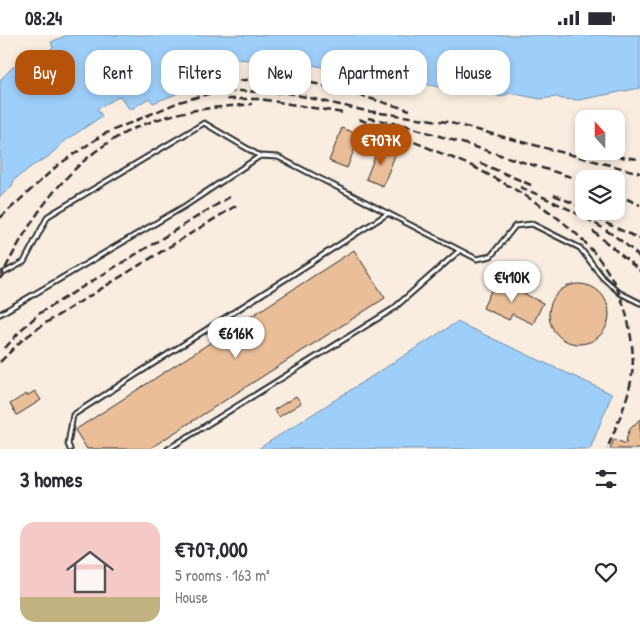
<!DOCTYPE html>
<meta charset="utf-8">
<style>
:root{--surface:#fff;--page:#f2f2f3;--text:#2b2b33;--muted:#7c7c81;--line:#e1e1e2;--accent:#b45309}
body{margin:0;font-family:"Patrick Hand",sans-serif;background:var(--page);color:var(--text);height:100vh;display:flex;flex-direction:column;font-size:19px;white-space:nowrap}
*{box-sizing:border-box;margin:0}
p{font-size:16px;color:var(--muted)}
.icon{flex:none;width:28px;height:28px;fill:none;stroke:currentColor;stroke-width:2;stroke-linecap:round;stroke-linejoin:round}
.map{position:relative;height:414px;overflow:hidden}
.drawer{display:flex;flex-direction:column;background:var(--surface);flex:1}
.drawer>*{flex:none}
.banner{position:absolute;left:15px;top:15px;width:610px;height:45px;display:flex;gap:10px}
.needle{width:32px;rotate:339deg}
.controls{position:absolute;left:575px;top:75px;display:grid;gap:10px}
.controls a{display:grid;place-items:center;width:50px;height:50px;border-radius:10px;background:var(--surface);box-shadow:0 2px 8px #0003;font-size:25px}
.price{position:absolute;translate:-50% -42px;padding:0 11px;border-radius:18px;background:#fff;color:#222;font-size:16px;line-height:32px;filter:drop-shadow(0 1px 2px #0008)}
.price::after{content:'';position:absolute;left:50%;top:30px;width:15px;height:11px;margin-left:-8px;background:inherit;clip-path:polygon(0 0,100% 0,50% 100%)}
.price.on{background:var(--accent);color:#fff}
ul{padding:0;list-style:none}
li{display:flex;align-items:center;gap:15px;height:125px;padding:0 20px}
li+li{border-top:1px solid var(--line)}
li span{display:grid;place-items:center;flex:none;width:140px;height:100px;border-radius:15px;color:#555}
li>.icon{margin-inline-start:auto}
span .icon{width:60px;height:60px;fill:#fffc;stroke-width:1}
li b{font-size:21px}
h2{display:flex;justify-content:space-between;align-items:center;height:60px;padding:0 20px;font-size:21px}
.chip{padding:0 18px;border-radius:15px;background:var(--surface);box-shadow:0 2px 8px #0003;font-size:18px;line-height:45px}
.chip.on{background:var(--accent);color:#fff}
.status{display:flex;justify-content:space-between;align-items:center;height:35px;padding:0 25px;background:var(--surface);direction:ltr}
.status svg{height:14px;fill:currentColor}
.map>svg:first-child{display:block}
.water{fill:#9ecefa;stroke:#708da7}
.building{fill:#eabe99;stroke:#2b2b2b}
.lines{fill:none;stroke-linecap:round;stroke-linejoin:round}
.lane-casing{stroke:#2b2b2b;stroke-width:7}
.lane{stroke:#fff;stroke-width:3}
.rail{stroke:#2b2b2b;stroke-width:2.5;stroke-dasharray:8 4;stroke-linecap:butt}
</style>
<div class="status"><b>08:24</b><svg viewBox="0 0 49 12"><path d="M0 12V9h3v3zM5 12V6h3v6zM10 12V3h3v9zM15 12V0h3v12zM26 1h20v11H26zM47 4h2v5h-2z"/></svg></div>
<div class="map">
<svg width="640" height="414" viewBox="0 0 640 414">
<rect width="100%" height="100%" fill="#f9ece0"/>
<filter id="ink" filterUnits="userSpaceOnUse"><feTurbulence type="fractalNoise" baseFrequency=".02" numOctaves="2"/><feDisplacementMap in="SourceGraphic" scale="10" xChannelSelector="R" yChannelSelector="G"/><feConvolveMatrix kernelMatrix="1 2 1 2 8 2 1 2 1" color-interpolation-filters="sRGB"/></filter>
<g filter="url(#ink)">
<path class="water" d="M67 0H640V53L579 65 562 64 557 62 540 64 510 58 500 62 492 59H480L472 56 465 57 424 49 401 41H392L381 37 342 32 337 35 307 29 254 25 227 24 205 28 200 35 197 51 153 68 149 63 130 75 120 61 97 74 102 81 65 106 48 122 32 131 14 145 12 151 0 162V45L12 33 53 13 51 7Z
M457 287 612 359 590 414H258Z"/>
<path class="building" d="M342 93 360 100 347 133 329 126Z
M379 111 396 118 383 151 366 144Z
M354 215 385 263 149 414H87L75 395Z
M496 245 543 268 533 289 512 279 509 285 483 273Z
M549 279a30 30 0 1 1 60 0a30 30 0 1 1-60 0Z
M35 356 41 365 17 380 10 369 26 359 27 361Z
M296 361 301 368 279 382 274 375Z
M640 384V414H610L614 404 626 409 627 401 630 394Z"/>
<g class="lines">
<defs>
<path id="lane" d="M0 240 24 227 48 181 204 88 260 121
M0 279 185 171 260 121 278 122 477 224 491 221 515 191 532 189 580 213 603 243 620 258 640 268
M70 414 68 409 73 380 387 179
M168 414 393 274 459 216"/>
</defs>
<use href="#lane" class="lane-casing"/>
<use href="#lane" class="lane"/>
<path class="rail" d="M216 48C239 46 262 42 285 44 327 48 369 64 410 75
M227 64H260L343 78
M368 83 404 90 584 146
M359 84 479 134
M593 119 640 124
M480 128 531 150
M472 131C543 168 617 211 630 297 633 313 634 330 631 346 626 370 616 392 607 414
M520 152C558 168 613 193 640 223
M616 159 640 170
M554 160 584 173
M0 183 58 130 102 100 179 67 208 59 239 56 288 58 366 76 447 87 640 138
M595 183 640 204
M593 196 640 236
M0 244C37 169 83 104 169 81 196 73 224 72 252 69
M5 313 23 293 40 278 231 161
M0 327 21 306 44 289 237 170"/>
</g>
</g>
</svg>
<div class="controls">
<a><svg class="needle" viewBox="-14 -14 28 28"><path d="M0-13l5 13h-10z" fill="#e53935"/><path d="M0 13l5-13h-10z" fill="#7c7c81"/></svg></a>
<a><svg class="icon" aria-label="layers" viewBox="0 0 24 24"><path d="M12 4l9 5-9 5-9-5zM3 14l9 5 9-5"/></svg></a>
</div>
<b class="price on" style="left:381px;top:131px">€707K</b>
<b class="price" style="left:512px;top:268px">€410K</b>
<b class="price" style="left:236px;top:324px">€616K</b>
<div class="banner">
<a class="chip on">Buy</a>
<a class="chip">Rent</a>
<a class="chip">Filters</a>
<a class="chip">New</a>
<a class="chip">Apartment</a>
<a class="chip">House</a>
</div>
</div>
<section class="drawer">
<h2>3 homes<svg class="icon" aria-label="filters" viewBox="0 0 24 24"><path d="M4 7h16M4 17h16"/><circle cx="9" cy="7" r="2"/><circle cx="15" cy="17" r="2"/></svg></h2>
<ul>
<li><span style="background:linear-gradient(#f6c9c9 75%,#c2b280 0)"><svg class="icon" aria-label="home" viewBox="0 0 24 24"><path d="M3 11l9-7 9 7M6 9v11h12V9"/></svg></span><div><b>€707,000</b><p>5 rooms · 163 m²</p><p>House</p></div><svg class="icon" aria-label="heart" viewBox="0 0 24 24"><path d="M12 20l-8-8c-3-5 5-10 8-4 3-6 11-1 8 4z"/></svg></li>
</ul>
</section>
